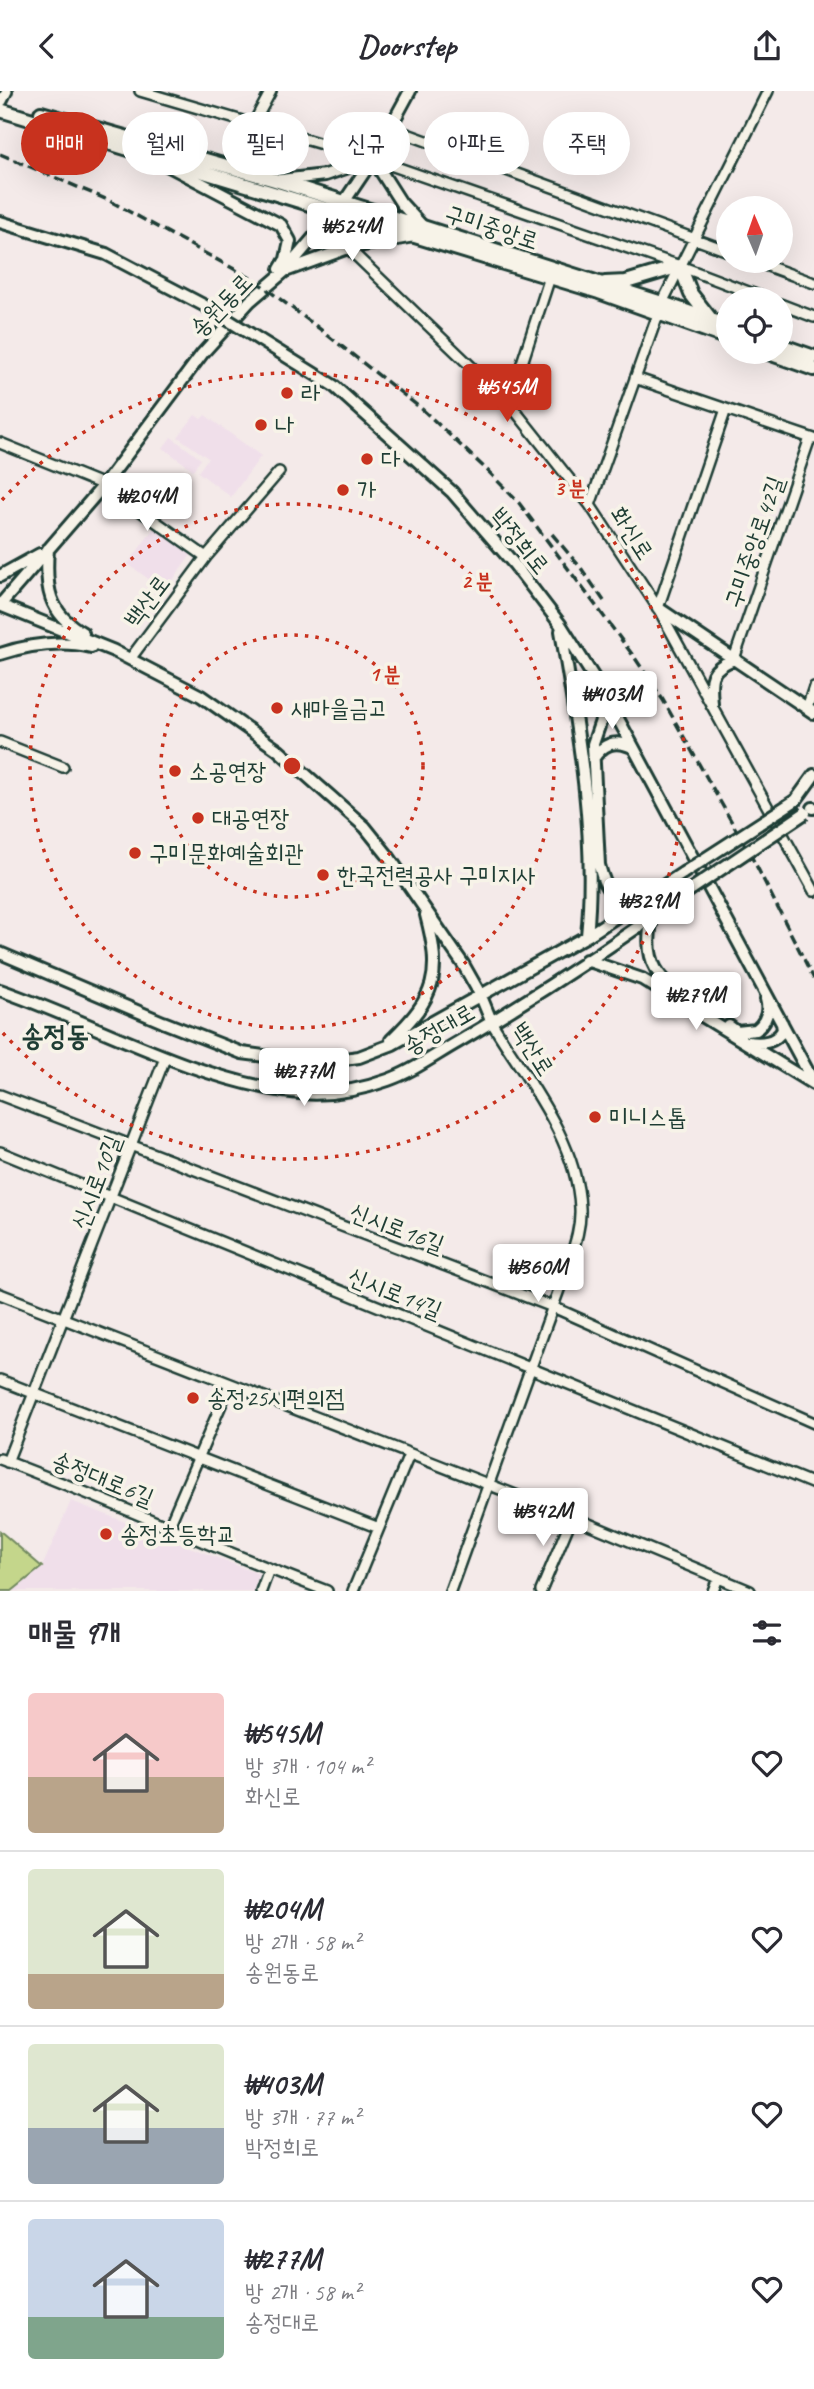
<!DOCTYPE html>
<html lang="ko">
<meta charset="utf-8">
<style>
:root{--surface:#fff;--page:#f7f7f7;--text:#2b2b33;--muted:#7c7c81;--line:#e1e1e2;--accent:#c8321e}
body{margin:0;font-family:Caveat,"Poor Story",sans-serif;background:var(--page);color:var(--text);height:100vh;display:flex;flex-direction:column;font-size:26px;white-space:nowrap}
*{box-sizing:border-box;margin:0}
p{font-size:23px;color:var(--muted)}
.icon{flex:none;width:38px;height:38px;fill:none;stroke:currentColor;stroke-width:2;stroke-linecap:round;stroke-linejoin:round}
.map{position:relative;height:1500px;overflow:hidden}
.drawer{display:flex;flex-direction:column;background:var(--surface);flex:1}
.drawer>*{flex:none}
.guide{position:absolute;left:21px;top:21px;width:774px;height:63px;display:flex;gap:14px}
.needle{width:46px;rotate:358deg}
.fabs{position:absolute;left:716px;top:105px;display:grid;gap:14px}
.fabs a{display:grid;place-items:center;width:77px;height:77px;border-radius:50%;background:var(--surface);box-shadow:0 7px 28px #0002;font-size:35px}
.price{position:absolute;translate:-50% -60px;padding:0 16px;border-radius:7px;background:#fff;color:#222;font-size:23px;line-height:46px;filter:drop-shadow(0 2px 4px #0008)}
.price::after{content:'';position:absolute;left:50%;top:42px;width:21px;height:16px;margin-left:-10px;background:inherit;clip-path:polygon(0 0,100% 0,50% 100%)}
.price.active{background:var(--accent);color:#fff}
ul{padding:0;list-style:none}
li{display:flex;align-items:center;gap:21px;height:175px;padding:0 28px}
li+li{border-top:2px solid var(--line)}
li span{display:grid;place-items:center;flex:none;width:196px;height:140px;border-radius:7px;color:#555}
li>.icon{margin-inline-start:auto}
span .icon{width:84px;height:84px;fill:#fffc;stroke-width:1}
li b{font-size:30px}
h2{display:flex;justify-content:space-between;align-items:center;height:84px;padding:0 28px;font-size:30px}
.chip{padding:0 24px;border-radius:32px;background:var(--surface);box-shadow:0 7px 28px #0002;font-size:24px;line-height:63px}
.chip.active{background:var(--accent);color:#fff}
header{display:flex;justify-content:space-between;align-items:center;height:91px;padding:0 28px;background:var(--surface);font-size:32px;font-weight:700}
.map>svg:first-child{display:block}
.built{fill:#f0dfea}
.green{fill:#c4d68b;stroke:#728a60;stroke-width:2}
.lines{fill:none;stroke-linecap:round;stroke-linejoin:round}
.minor-casing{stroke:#1f3d34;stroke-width:14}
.tertiary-casing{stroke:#1f3d34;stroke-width:16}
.secondary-casing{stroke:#1f3d34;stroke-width:18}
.minor{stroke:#f7f3e8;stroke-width:9}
.tertiary{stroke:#f7f3e8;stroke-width:10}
.secondary{stroke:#f7f3e8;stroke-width:12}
.rail{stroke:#1f3d34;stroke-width:3.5;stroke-dasharray:10 5;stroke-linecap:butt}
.tertiary-bridge-casing{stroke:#1f3d34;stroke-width:16;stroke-linecap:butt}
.tertiary-bridge{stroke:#f7f3e8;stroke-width:10}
.ring{fill:none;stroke:#c8321e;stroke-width:3.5;stroke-dasharray:3.5 7}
.poi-dot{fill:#c8321e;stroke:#f7f3e8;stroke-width:2.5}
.labels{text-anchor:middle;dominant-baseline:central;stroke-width:7;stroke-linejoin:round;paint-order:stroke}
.street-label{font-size:24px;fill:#1f3d34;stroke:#f7f3e8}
.poi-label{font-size:24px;fill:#1f3d34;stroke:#f7f3e8;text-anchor:start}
.quarter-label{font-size:28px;font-weight:bold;fill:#1f3d34;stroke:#f7f3e8}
.centre{fill:#c8321e;stroke:#f7f3e8;stroke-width:3.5}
.ring-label{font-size:21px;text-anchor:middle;font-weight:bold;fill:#c8321e;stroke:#f7f3e8;stroke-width:7;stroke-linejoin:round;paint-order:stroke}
</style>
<header><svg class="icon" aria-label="back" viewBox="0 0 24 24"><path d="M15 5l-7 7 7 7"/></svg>Doorstep<svg class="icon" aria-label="share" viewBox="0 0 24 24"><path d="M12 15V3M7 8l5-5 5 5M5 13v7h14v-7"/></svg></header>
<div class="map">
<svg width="814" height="1500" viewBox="0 0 814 1500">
<rect width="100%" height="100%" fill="#f4eae9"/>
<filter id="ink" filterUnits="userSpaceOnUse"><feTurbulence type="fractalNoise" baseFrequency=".0143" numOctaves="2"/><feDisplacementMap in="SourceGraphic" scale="14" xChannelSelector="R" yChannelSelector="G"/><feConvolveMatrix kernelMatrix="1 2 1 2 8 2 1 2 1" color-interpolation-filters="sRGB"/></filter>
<g filter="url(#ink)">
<path class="built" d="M195 324 201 328 205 324 261 365 231 406 198 381 208 367 178 346Z
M171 346 201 368 193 379 163 357Z
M154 437 191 464 165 500 128 473Z
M71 1410 259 1483 253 1500H12L42 1476Z"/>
<path class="green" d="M0 1440 42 1476 12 1500H0Z"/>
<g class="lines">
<defs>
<path id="minor" d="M140 0 373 68 680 175 767 208
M2 10 7 0
M391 37 728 160
M230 76 271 0
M348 157 509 312 590 414 658 517 814 800
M754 170 814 192
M780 213 814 226
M635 287 814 348
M509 312 550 186
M0 352 104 394 206 466
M590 414 662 212 768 0
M658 517 726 318
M130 568 206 466 279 381
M734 568 810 347
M807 617 814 596
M0 651 63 676
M0 1004 553 1216 814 1332
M0 1061 814 1393
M0 1203 572 1426 750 1500
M0 1289 379 1437
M0 1368C110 1409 217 1459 327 1500
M7 1371 165 967
M169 1435 230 1293
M261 1500 269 1478
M353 1500 409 1364
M450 1500 569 1171C575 1153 581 1136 580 1117 577 1049 526 988 492 932
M541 1500 572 1426
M713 1500 718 1487"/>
<path id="tertiary" d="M410 0 373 68 344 111 285 180 250 210 202 263 104 394 0 514 114 560 201 605 278 659 365 736 389 766 463 873 480 903 492 932
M373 68 401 112 424 137
M165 73 281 134 290 150 286 168 280 178
M281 89 325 84 373 68
M0 131 106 163 209 217
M288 179 348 157 414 145
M260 249 334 295 452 401 514 473 560 533 608 609 814 992
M48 458C45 496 48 522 83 542
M0 485 40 463
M658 517 814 622
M561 540C578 640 597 743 587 845
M0 563C28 554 61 549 91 556
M608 609 593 653 599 774C606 801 611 807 639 810
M712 613C710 587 708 579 734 568
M593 668C603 653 614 648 632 656
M796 709 814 684
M813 717H814
M652 827C642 872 658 889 695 913
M0 862 163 931 242 962 315 972 359 966 393 953 587 845 683 782
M586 869 642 888 813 993
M0 899C95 932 184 984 284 1000 319 1006 355 1001 388 989 414 980 435 964 458 951 538 904 617 852 693 797
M729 935 737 941 756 939C766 931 770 921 766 908
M391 949C436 906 442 884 426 824
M748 951C762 953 775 952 783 939L782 932"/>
<path id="secondary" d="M0 19 599 201 728 247
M41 22 275 89 662 212 728 235
M605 192 626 191 680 175 691 203 709 226
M780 254 814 266
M766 261 814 278"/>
</defs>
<use href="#minor" class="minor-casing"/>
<use href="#tertiary" class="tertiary-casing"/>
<use href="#secondary" class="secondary-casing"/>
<use href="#minor" class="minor"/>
<use href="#tertiary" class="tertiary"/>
<use href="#secondary" class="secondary"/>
<path class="rail" d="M0 63 108 109 256 190 316 235 423 319 488 380 519 412 635 567 663 609 756 774 814 888
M552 443 581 477 604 510"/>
<defs>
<path id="tertiary-bridge" d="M209 217 260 249
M683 782 796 709
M693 797 805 722"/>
</defs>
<use href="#tertiary-bridge" class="tertiary-bridge-casing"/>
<use href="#tertiary-bridge" class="tertiary-bridge"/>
</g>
</g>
<g class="ring">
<circle cx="292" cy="675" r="131"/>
<circle cx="292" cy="675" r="262"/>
<path d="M2 409A393 393 0 1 1 2 941"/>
</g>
<g class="poi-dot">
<circle cx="287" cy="302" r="7"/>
<circle cx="261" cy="334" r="7"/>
<circle cx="367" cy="368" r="7"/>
<circle cx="343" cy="399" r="7"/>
<circle cx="277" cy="617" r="7"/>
<circle cx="175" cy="680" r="7"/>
<circle cx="198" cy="727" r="7"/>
<circle cx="135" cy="762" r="7"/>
<circle cx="323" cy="784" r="7"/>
<circle cx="595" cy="1026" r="7"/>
<circle cx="193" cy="1307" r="7"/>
<circle cx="106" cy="1443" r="7"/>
</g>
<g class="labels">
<g class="street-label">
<text transform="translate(492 136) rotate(18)">구미중앙로</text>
<text transform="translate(221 214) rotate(-46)">송원동로</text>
<text transform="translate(632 442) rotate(57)">화신로</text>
<text transform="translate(520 450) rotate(51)">박정희로</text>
<text transform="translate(754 451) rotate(-71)">구미중앙로42길</text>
<text transform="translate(147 510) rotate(-53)">백산로</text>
<text transform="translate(439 938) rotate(-30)">송정대로</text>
<text transform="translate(533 958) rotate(58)">백산로</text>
<text transform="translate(96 1091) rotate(-69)">신시로10길</text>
<text transform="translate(397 1137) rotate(21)">신시로16길</text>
<text transform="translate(395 1202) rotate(22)">신시로14길</text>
<text transform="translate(103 1388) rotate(22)">송정대로6길</text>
</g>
<g class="poi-label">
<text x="301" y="302">라</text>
<text x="275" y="334">나</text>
<text x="381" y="368">다</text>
<text x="357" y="399">가</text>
<text x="291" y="617">새마을금고</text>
<text x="189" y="680">소공연장</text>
<text x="212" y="727">대공연장</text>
<text x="149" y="762">구미문화예술회관</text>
<text x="337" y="784">한국전력공사 구미지사</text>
<text x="609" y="1026">미니스톱</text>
<text x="207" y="1307">송정25시편의점</text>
<text x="120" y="1443">송정초등학교</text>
</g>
<g class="quarter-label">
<text x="55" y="944">송정동</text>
</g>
</g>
<circle cx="292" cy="675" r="10" class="centre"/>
<g class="ring-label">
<text x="570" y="404">3 분</text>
<text x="477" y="497">2 분</text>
<text x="385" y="590">1 분</text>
</g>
</svg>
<div class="fabs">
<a><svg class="needle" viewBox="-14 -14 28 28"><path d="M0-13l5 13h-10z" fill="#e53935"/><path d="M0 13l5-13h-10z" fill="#7c7c81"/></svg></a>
<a><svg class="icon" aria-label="locate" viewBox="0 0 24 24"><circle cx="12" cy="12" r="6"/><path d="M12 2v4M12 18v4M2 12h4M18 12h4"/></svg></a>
</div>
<b class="price" style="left:352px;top:172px">₩524M</b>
<b class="price active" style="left:507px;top:333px">₩545M</b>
<b class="price" style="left:147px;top:442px">₩204M</b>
<b class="price" style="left:612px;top:640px">₩403M</b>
<b class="price" style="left:649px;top:847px">₩329M</b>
<b class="price" style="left:696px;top:941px">₩279M</b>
<b class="price" style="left:304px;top:1017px">₩277M</b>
<b class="price" style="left:538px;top:1213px">₩360M</b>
<b class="price" style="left:543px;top:1457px">₩342M</b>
<div class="guide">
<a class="chip active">매매</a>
<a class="chip">월세</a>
<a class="chip">필터</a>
<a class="chip">신규</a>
<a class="chip">아파트</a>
<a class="chip">주택</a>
</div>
</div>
<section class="drawer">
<h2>매물 9개<svg class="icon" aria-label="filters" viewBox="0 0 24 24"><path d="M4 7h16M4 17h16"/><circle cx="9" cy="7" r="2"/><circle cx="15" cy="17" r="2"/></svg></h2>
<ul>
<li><span style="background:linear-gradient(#f6c9c9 60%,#b9a48a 0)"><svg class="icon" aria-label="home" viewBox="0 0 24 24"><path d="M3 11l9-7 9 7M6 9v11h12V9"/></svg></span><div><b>₩545M</b><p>방 3개 · 104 m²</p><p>화신로</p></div><svg class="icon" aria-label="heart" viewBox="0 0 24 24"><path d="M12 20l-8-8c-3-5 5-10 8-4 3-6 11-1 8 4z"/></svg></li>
<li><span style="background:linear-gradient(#dfe7d0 75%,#b9a48a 0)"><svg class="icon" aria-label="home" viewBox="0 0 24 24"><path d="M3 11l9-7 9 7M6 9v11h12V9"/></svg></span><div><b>₩204M</b><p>방 2개 · 58 m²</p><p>송원동로</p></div><svg class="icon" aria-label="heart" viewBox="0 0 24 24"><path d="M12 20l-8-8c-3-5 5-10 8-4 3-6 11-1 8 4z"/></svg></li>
<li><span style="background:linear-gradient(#dfe7d0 60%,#9aa5b1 0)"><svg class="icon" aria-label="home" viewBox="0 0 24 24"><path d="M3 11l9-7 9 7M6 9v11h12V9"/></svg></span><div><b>₩403M</b><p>방 3개 · 77 m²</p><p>박정희로</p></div><svg class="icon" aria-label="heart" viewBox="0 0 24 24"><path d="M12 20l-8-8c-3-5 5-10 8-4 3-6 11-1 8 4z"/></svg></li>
<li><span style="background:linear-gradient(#c9d6e8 70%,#7fa58c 0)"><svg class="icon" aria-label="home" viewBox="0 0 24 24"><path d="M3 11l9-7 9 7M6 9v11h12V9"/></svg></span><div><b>₩277M</b><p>방 2개 · 58 m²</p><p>송정대로</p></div><svg class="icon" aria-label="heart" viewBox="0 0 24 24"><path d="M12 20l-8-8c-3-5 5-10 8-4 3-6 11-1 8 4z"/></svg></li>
</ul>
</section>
